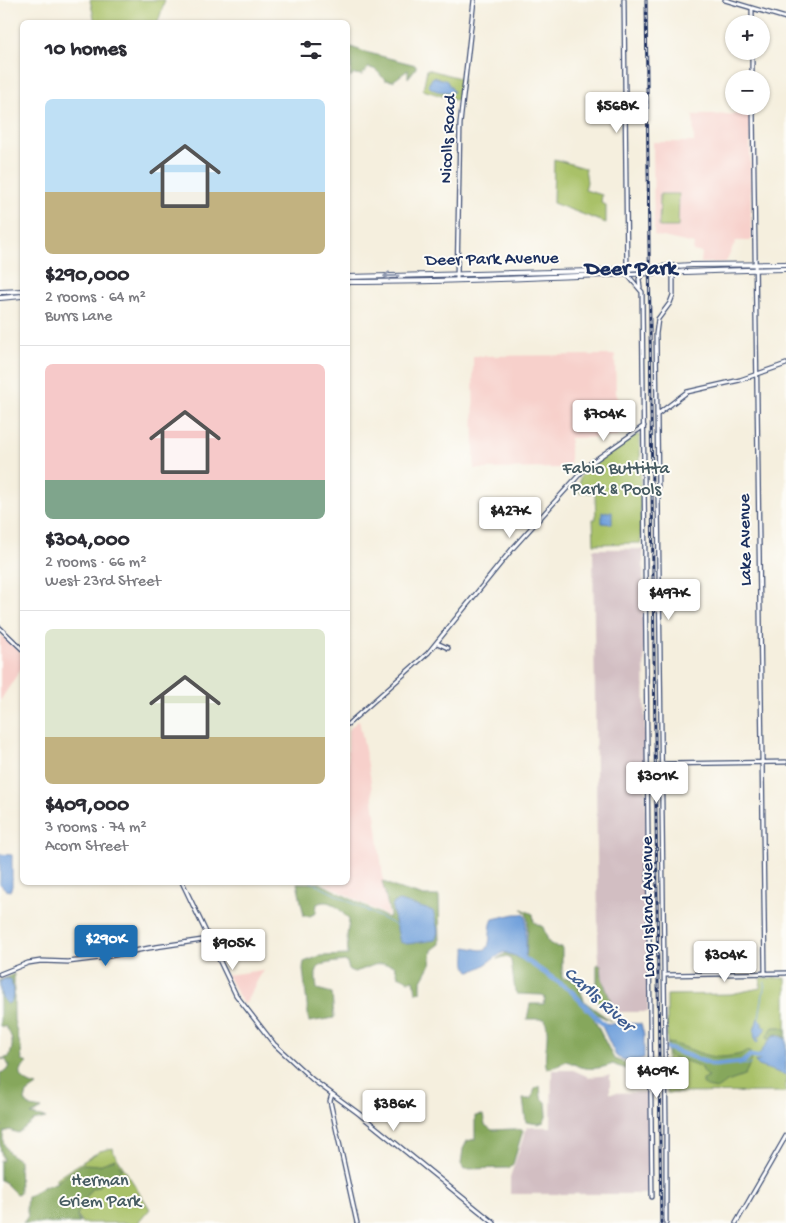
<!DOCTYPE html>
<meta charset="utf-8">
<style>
:root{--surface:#fff;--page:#f7f7f7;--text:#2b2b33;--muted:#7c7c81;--line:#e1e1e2;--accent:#1f6fb2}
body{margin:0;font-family:"Gochi Hand",sans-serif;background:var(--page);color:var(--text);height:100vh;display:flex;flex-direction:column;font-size:19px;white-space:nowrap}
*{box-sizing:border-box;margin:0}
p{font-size:16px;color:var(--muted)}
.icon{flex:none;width:28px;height:28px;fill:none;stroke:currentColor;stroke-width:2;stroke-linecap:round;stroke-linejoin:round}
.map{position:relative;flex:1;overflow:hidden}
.details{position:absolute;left:20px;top:20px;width:330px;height:865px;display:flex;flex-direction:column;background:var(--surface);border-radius:8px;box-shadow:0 1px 4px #0004}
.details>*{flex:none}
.fabs{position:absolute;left:725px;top:15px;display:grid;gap:10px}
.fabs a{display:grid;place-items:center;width:45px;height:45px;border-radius:50%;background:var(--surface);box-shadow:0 1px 4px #0004;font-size:25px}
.price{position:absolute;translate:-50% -42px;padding:0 11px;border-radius:5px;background:#fff;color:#222;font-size:16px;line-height:32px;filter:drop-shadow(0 1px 2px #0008)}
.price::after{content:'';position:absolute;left:50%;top:30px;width:15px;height:11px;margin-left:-8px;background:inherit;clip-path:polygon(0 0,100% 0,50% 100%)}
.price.on{background:var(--accent);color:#fff}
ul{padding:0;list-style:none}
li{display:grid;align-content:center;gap:10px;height:265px;padding:0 25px}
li+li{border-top:1px solid var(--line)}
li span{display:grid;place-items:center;height:155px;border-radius:8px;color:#555}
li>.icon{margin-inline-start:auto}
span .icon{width:90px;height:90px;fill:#fffc;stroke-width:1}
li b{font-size:21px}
h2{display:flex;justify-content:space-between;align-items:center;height:60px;padding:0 25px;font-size:21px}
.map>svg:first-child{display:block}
.built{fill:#f7d0cb}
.industrial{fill:#d2bec2}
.green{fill:#a9c167;stroke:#627862}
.forest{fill:#86a75c;stroke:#506b5d}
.water{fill:#71a0db;stroke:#46689c}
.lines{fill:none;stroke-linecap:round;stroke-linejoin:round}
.stream{stroke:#71a0db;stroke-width:1}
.river{stroke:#71a0db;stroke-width:5}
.secondary-casing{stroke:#3c4c71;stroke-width:5.5}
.primary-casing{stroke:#3c4c71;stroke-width:6}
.secondary{stroke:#fff;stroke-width:3}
.primary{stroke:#fff;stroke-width:4}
.rail-casing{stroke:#1b2f5e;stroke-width:3}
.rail{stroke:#fdfcf7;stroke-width:1;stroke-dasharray:4;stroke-linecap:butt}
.oneway{stroke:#8d97ae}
.labels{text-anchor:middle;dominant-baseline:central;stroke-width:4;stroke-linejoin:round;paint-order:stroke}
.street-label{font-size:18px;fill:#1b2f5e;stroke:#fdfcf7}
.park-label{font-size:18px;fill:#465b61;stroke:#fdfcf7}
.water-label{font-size:19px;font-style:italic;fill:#3d5c90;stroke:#fdfcf7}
.district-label{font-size:22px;font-weight:bold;fill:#1b2f5e;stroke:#fdfcf7}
</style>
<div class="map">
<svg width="786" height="1223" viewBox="0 0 786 1223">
<rect width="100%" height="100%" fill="#fdfcf7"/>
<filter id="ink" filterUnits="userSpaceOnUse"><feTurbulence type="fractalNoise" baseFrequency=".02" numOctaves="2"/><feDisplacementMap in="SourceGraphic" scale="10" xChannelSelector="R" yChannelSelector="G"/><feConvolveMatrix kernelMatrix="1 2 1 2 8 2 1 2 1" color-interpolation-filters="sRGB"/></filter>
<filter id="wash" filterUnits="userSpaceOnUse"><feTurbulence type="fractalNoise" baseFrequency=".0096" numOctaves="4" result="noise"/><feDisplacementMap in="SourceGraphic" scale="20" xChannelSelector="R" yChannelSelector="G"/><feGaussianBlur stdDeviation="1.12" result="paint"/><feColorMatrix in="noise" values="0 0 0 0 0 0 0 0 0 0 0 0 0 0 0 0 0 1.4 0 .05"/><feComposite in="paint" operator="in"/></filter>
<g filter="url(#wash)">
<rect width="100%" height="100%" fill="#f5efde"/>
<path class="built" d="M750 114 751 241H736L726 262 701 263 702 253 693 251 694 244 654 235 653 142H694L693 115Z
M615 355 616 397H618V413L616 414 617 437 570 438V468L474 469 473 356Z
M0 634 22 654V667L0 701Z
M359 720 370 775 388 916 324 883 348 882V730Z
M263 970 246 1002 243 1004 227 975Z"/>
<path class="industrial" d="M593 549H643L648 1012H613L599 1006Z
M552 1070H573L589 1077 610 1075V1093L649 1092 650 1194H510V1177L527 1127H551Z"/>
<path class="green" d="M90 0H165L158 22H95Z
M427 69 463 79 458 101 423 90Z
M554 159 585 168 587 182 585 190 602 195 601 203 606 205V223L553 203Z
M660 194H679L678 227H659Z
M636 434 640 436 641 543 594 544 593 519H596L595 493 579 492 580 477 595 462Z
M761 978H786V1092L667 1093V995L731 994 760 988Z
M113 1148 114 1153 150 1209 138 1223H82L55 1179 100 1151Z"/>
<path class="forest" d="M348 46 365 52 416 65V68L408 78V70L393 81 385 80C379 74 377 68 368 68L362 75 354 74 350 77 351 62 348 55Z
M382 881 394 887 424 896H439L440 944 432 950 430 966 421 982V992L416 993 414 980 409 981 398 976 395 966C374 960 372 968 354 972L349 970 347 962 344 961C320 965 313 961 317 989L332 993 334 1018 309 1022 303 969 304 962 320 956 348 955 347 936 349 920C340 910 331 897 317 904L316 913 310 916H304L297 883H320L388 918 390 915Z
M522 909 533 914 534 922 543 927 549 943 556 947H562V978L576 980 585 1002 611 1021 597 1014 594 1019 614 1059 622 1062 644 1063V1083C637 1080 635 1073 628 1070 623 1067 618 1067 613 1064 603 1068 591 1070 580 1067 575 1065 571 1062 565 1061L558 1066 547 1069C542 1055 551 1037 545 1019H527L530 1004H544L545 998 542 995 517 994 515 991 511 961 508 956 497 959 506 953 526 961 528 920 526 913Z
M597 964 601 965 602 978 611 1002 610 1007H604L597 1000Z
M14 974V1020L21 1049 22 1061 28 1063C13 1073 24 1083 37 1086L27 1093 25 1101 30 1107 42 1109 31 1115 46 1118 33 1121 18 1133 9 1130 4 1132C0 1144 9 1155 19 1160L20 1193 16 1194 3 1181 0 1180V1160L3 1161 0 1146V1128L3 1126 0 1124V1112L2 1108 0 1101V1073L6 1071 9 1066 6 1060 1 1059 9 1057C14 1046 13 1037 6 1027L0 1026V980Z
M773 1027H782L786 1030V1038C779 1032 774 1033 768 1040L767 1036Z
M668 1043C692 1046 704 1061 731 1056 736 1055 741 1055 745 1051L750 1052 752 1060 744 1076 727 1082 716 1089C710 1087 707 1089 703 1083V1080L708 1078V1076L702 1071 701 1068C691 1060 678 1062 668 1055Z
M540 1086 541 1097 546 1102 547 1114 544 1122 538 1124 526 1122 523 1099H532L535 1088Z
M483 1115 485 1125 492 1130 513 1129 523 1130 513 1164 509 1168 464 1169 461 1164 463 1149 467 1141 475 1139V1116Z
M115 1159 122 1169 117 1173 110 1175 101 1185 91 1189 78 1212 77 1217 80 1223H23L28 1216 26 1207 27 1197 43 1187 55 1183 83 1164 99 1165Z"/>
<path class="water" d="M433 77 446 80 454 92C445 92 434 93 428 85Z
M602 512H612V524L602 523Z
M0 854 12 855V886L10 891 6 890 0 884Z
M399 901 433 911C435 922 441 930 435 940L407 944 400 942 392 908 394 903Z
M515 914H524L526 918V953L524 959 504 952C493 958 480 971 469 971 463 964 467 955 466 947L481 950 487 949C492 940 488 928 493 919Z
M4 979H11C12 987 16 999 8 1004 0 998 0 992 0 982Z
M758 1018 762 1022V1026L766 1028 760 1037 756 1038 759 1041 757 1043 755 1041 754 1031Z
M600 1022C613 1026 627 1022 641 1024L644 1035V1058C636 1061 623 1062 616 1056Z
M777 1035 786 1039V1075L759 1066 755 1062 763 1060 762 1059 757 1057 773 1036Z"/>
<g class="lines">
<path class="stream" d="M311 882 397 926
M759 1018 765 982
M738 1063 742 1065 751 1064"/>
<path class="river" d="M520 956 570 990 604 1025
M667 1048 714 1065 743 1062 750 1056 762 1058"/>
</g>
</g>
<g filter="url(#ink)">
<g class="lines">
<defs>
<path id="secondary" d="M624 0 627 274 642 292 652 1197
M725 0 786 18
M752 8V24
M752 51V79
M753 106 765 974
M457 280 460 124 474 0
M640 287 639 279 643 273
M658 414 687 392 740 380 786 364
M0 628 22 649
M437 643 448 648
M348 724 428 653 513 548 588 465 644 426
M661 764 786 762
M182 882 236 995 274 1044 313 1080 358 1113 494 1223
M0 974 28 963 41 961 68 962 100 958 149 948 209 939
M664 975 786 973
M332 1094 330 1101 357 1223
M666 1223V1125L656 334 658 319 670 303 673 295V266
M736 1223 786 1136"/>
<path id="primary" d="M348 277 593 271 692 265 786 264
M348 282C494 282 640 272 786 269
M0 292 22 291
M0 298 22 296"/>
</defs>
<use href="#secondary" class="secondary-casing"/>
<use href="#primary" class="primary-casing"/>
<use href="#secondary" class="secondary"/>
<use href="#primary" class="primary"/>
<defs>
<path id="rail" d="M646 0 661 1223"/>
</defs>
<use href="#rail" class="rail-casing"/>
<use href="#rail" class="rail"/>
</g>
<defs><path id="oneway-shaft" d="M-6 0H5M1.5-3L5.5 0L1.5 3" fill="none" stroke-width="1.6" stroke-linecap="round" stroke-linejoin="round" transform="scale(1.25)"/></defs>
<use class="oneway" href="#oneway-shaft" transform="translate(391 276) rotate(178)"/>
</g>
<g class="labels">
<g class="street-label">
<text transform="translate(449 139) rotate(-87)">Nicolls Road</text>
<text transform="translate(492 260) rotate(-1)">Deer Park Avenue</text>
<text transform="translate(746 540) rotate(-91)">Lake Avenue</text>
<text transform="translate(649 907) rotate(-91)">Long Island Avenue</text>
</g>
<g class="park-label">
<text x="616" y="469">Fabio Buttitta<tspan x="616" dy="21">Park &amp; Pools</tspan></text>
<text x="100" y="1181">Herman<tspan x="100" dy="21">Griem Park</tspan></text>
</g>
<g class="water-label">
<text transform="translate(598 1000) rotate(42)">Carlls River</text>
</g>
<g class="district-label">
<text x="631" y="270">Deer Park</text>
</g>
</g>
</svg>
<div class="fabs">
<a>+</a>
<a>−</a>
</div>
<b class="price" style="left:617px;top:134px">$568K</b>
<b class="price" style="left:604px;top:442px">$704K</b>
<b class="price" style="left:510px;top:539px">$427K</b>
<b class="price" style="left:669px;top:621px">$497K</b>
<b class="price" style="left:657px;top:804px">$301K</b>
<b class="price on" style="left:106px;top:967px">$290K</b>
<b class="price" style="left:233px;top:971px">$905K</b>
<b class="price" style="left:725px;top:983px">$304K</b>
<b class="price" style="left:657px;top:1099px">$409K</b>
<b class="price" style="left:394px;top:1132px">$386K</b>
<section class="details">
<h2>10 homes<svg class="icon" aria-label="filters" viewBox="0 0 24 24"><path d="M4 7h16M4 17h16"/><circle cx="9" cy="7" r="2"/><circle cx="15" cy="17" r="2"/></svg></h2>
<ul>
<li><span style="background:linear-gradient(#bfe0f5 60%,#c2b280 0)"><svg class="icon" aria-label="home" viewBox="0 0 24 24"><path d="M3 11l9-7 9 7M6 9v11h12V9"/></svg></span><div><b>$290,000</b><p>2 rooms · 64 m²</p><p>Burrs Lane</p></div></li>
<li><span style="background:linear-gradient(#f6c9c9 75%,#7fa58c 0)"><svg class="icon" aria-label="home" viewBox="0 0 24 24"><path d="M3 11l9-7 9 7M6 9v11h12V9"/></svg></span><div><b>$304,000</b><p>2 rooms · 66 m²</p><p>West 23rd Street</p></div></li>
<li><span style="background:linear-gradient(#dfe7d0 70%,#c2b280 0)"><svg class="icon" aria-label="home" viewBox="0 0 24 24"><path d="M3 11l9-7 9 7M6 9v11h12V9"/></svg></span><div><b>$409,000</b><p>3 rooms · 74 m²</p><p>Acorn Street</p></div></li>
</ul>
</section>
</div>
